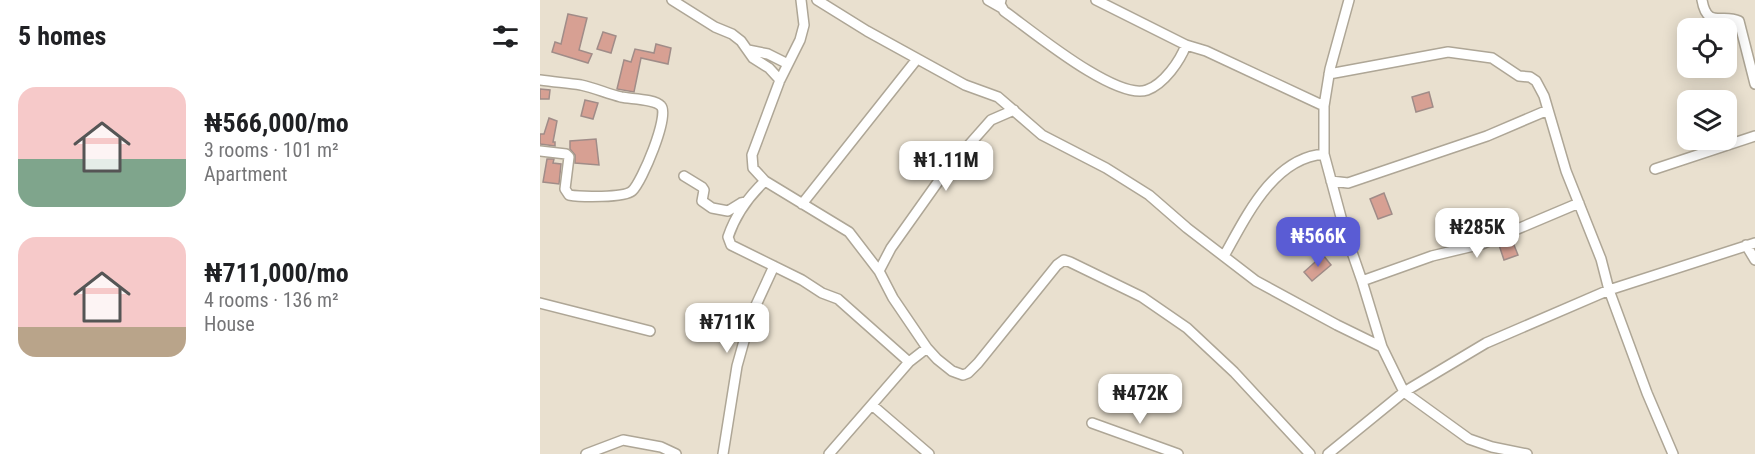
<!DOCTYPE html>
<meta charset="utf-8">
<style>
:root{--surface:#fff;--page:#f2f2f2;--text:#202124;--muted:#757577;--accent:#5a5cd4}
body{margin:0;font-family:"Roboto Condensed",sans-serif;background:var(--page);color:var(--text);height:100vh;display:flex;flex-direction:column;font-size:22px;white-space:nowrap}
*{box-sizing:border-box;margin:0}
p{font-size:20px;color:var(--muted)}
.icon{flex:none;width:33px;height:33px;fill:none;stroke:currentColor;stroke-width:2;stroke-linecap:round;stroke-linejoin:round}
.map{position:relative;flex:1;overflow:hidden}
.panel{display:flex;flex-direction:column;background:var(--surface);width:540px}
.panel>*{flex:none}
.buttons{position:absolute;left:1137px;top:18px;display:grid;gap:12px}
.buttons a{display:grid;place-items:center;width:60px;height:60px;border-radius:12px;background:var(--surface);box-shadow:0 3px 15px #0003;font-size:30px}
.price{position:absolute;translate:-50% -51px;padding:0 14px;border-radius:12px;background:#fff;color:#222;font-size:20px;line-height:39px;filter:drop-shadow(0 2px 3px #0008)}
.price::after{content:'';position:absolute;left:50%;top:36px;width:18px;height:14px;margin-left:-9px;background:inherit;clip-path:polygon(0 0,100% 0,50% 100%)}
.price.selected{background:var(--accent);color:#fff}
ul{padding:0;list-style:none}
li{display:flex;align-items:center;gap:18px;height:150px;padding:0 18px}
li span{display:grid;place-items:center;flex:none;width:168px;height:120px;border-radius:18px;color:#555}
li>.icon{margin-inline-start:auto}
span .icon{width:72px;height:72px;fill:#fffc;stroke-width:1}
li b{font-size:26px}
h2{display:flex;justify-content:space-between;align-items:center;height:72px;padding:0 18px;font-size:26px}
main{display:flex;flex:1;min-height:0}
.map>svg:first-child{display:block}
.building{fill:#d7a093;stroke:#a08c88;stroke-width:1.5}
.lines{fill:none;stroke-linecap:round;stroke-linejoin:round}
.minor-casing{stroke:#aea696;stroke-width:12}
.minor{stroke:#fff;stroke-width:9}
</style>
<main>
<section class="panel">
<h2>5 homes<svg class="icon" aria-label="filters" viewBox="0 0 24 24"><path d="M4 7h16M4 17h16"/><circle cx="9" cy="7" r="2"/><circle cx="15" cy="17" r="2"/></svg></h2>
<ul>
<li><span style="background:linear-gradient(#f6c9c9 60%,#7fa58c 0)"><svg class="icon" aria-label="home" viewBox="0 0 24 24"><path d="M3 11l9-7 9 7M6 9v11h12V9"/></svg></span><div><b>₦566,000/mo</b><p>3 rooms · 101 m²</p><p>Apartment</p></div></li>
<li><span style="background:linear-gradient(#f6c9c9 75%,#b9a48a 0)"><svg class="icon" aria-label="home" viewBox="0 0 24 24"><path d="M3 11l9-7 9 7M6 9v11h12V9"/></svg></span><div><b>₦711,000/mo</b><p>4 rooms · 136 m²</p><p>House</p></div></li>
</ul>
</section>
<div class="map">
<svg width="1215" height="454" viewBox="0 0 1215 454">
<rect width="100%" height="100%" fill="#e9e0cf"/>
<path class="building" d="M28 14 47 18 39 50 52 54 48 63 12 52 15 42 21 44Z
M63 32 76 36 71 53 57 49Z
M116 44 131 48 128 64 101 58 94 92 77 89 84 60 91 62 95 49 114 53Z
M0 89 10 90 9 99H0Z
M889 92 893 107 876 112 872 97Z
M45 100 58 103 53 119 41 116Z
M9 118 17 121 13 142H15V146L0 144V134H4Z
M56 139 59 165 35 163V155L30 149V141Z
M7 159H14L13 163 21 164 19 184 3 182Z
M844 193 852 214 838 219 830 199Z
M972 240 978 255 964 260 959 245Z
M783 255 791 265 772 281 764 272Z"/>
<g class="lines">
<defs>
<path id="minor" d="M132 0 175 27 192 34 201 41 213 58 229 68 240 80
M261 0 264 25 260 40 240 80 212 155 213 168 225 181 309 232 339 271 353 298 387 348 397 359 412 371 423 375 428 373 438 363 517 265 524 260 530 262 602 297 647 328 694 372 770 454
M277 0 327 31 425 85 458 97 502 135 566 168 609 195 647 228 716 281 797 325 842 347
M448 0 462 8
M461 0 460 4 464 11C491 30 576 101 607 90 624 84 640 61 646 45
M556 0 646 45 666 51 784 106
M809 0 790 69 784 106V154L805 232 822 281 842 347 864 392 929 439 952 447 987 454
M1162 0C1167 29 1182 13 1199 21L1215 84
M208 50 228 54 248 64
M789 74 908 52 952 58 979 76 990 77 996 81 1004 96 1026 171 1061 259 1069 290 1107 393 1133 454
M0 80C14 82 28 83 41 85 55 88 68 94 81 97 91 99 115 99 121 106 130 115 102 182 92 191 84 198 40 197 29 195L25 189 29 157 26 154 0 151
M1115 169 1215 136
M144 176 162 187 164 190 162 201 172 208 188 211 201 203 206 202
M225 181C208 197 195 216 188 237L191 245 262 280 282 293 298 299 369 362 387 348
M791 181 808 183 947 136 1008 110
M262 204 377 59
M1206 245 1215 260
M684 256C706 217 733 158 784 154
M339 271 351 248 405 172 451 120 474 110
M822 281 892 256 942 244 1039 203
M0 303 110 331
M332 405 389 454
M552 423 638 454
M46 454 83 440 121 447 136 454
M183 454 197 366 211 316 234 266
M289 454 369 362
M788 454 864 392 946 343 1069 290 1215 243"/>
</defs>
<use href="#minor" class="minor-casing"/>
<use href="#minor" class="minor"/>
</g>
</svg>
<div class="buttons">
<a><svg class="icon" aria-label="locate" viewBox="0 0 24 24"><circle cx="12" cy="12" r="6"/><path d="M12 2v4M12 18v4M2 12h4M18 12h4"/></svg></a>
<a><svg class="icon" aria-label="layers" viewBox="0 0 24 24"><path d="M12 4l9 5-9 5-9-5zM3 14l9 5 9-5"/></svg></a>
</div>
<b class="price" style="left:406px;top:192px">₦1.11M</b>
<b class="price" style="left:937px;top:259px">₦285K</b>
<b class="price selected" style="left:778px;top:268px">₦566K</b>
<b class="price" style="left:187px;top:354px">₦711K</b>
<b class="price" style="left:600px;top:425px">₦472K</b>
</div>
</main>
